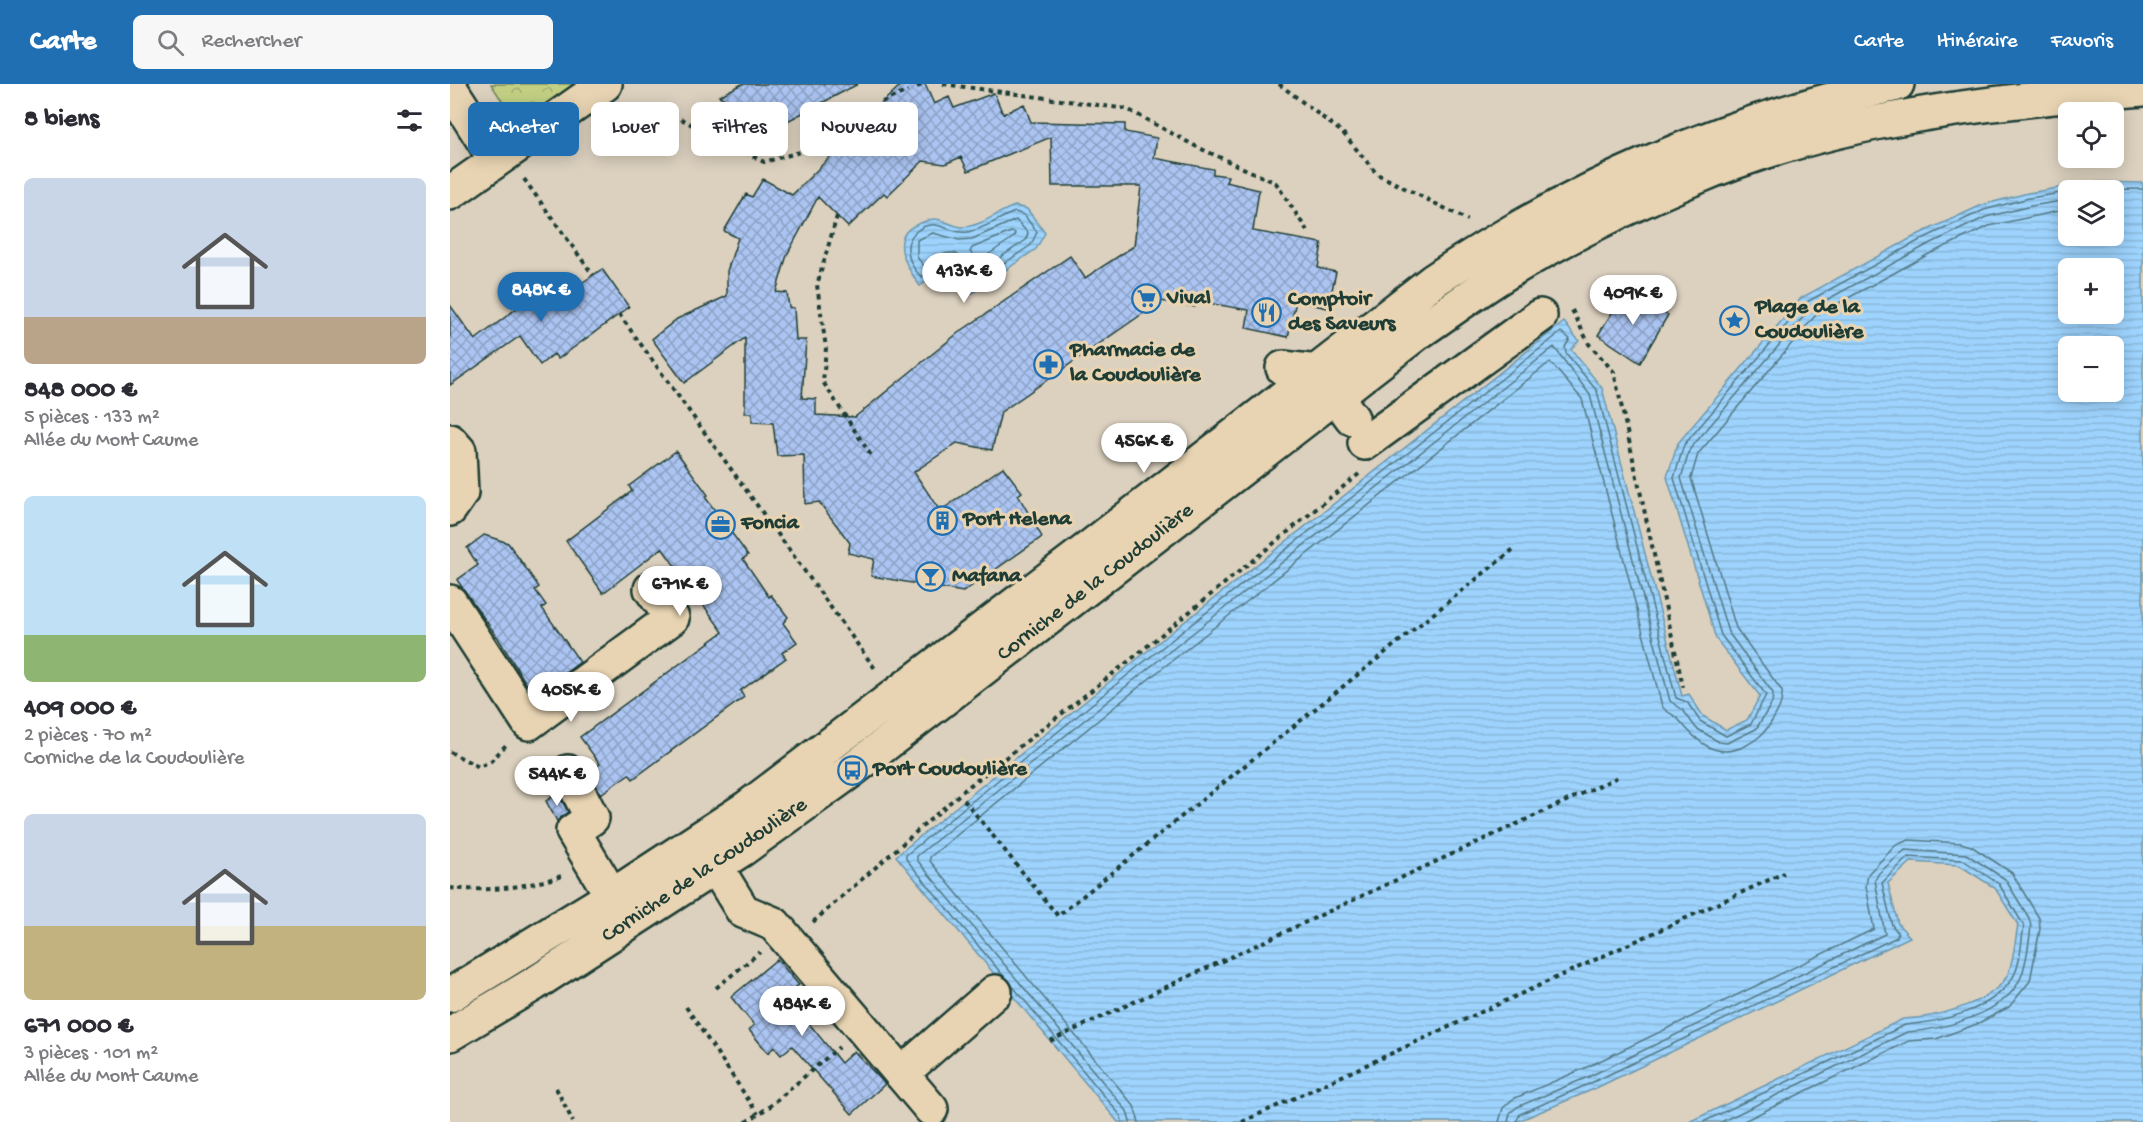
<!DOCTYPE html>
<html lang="fr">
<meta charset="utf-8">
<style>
:root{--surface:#fff;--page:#f7f7f7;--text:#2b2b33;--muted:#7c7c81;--accent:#1f6fb2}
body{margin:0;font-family:"Gochi Hand",sans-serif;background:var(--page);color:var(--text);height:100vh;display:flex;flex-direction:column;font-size:22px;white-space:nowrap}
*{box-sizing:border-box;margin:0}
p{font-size:20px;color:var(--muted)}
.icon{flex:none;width:33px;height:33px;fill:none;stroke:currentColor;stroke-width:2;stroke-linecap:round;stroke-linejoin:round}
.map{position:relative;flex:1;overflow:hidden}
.sheet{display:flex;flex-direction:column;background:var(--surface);width:450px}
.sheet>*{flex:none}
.guide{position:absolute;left:18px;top:18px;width:570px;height:54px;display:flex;gap:12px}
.fabs{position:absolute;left:1608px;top:18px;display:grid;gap:12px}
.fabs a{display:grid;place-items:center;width:66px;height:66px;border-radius:9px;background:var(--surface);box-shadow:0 3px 15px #0003;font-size:30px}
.price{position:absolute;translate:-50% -51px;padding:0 14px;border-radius:21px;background:#fff;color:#222;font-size:20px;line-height:39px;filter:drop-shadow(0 2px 3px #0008)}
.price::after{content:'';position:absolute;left:50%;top:36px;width:18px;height:14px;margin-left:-9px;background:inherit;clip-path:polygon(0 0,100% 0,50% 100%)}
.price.selected{background:var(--accent);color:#fff}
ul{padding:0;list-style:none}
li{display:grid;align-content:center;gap:12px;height:318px;padding:0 24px}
li span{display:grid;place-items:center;height:186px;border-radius:9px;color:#555}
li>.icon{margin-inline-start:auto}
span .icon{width:108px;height:108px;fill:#fffc;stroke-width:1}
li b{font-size:26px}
h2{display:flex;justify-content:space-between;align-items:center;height:72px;padding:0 24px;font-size:26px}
.chip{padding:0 21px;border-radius:9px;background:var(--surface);box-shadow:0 3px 15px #0003;font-size:21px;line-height:54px}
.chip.selected{background:var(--accent);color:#fff}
header{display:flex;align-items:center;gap:36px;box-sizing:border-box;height:84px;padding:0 30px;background:var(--accent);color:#fff}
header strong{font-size:28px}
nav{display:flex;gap:33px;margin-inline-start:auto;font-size:21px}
.search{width:420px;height:54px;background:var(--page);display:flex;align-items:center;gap:15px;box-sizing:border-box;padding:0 21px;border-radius:9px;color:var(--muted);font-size:22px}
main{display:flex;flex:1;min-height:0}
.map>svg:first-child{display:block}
.forest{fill:url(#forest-crowns);stroke:#71865c;stroke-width:1.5}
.water{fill:url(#water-rules);stroke:#6b97ad;stroke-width:1.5;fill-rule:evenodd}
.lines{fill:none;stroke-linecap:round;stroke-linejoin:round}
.shore{stroke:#527984;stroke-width:1.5}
.building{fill:url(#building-cross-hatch);stroke:#1f3d34;stroke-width:1.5;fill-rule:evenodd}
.minor-casing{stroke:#1f3d34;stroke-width:38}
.major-casing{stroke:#1f3d34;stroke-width:38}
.path{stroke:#1f3d34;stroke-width:4;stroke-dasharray:4.5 4.5;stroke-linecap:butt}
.minor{stroke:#e8d4b2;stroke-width:33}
.major{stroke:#e8d4b2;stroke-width:33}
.labels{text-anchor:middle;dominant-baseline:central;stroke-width:6;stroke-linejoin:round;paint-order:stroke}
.poi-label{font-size:22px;font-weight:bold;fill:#1f3d34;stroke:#e8d4b2;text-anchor:start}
.street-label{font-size:22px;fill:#1f3d34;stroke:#e8d4b2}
</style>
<header>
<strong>Carte</strong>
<div class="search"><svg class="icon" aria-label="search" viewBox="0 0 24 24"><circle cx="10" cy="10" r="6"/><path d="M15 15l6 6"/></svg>Rechercher</div>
<nav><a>Carte</a><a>Itinéraire</a><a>Favoris</a></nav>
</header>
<main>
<section class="sheet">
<h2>8 biens<svg class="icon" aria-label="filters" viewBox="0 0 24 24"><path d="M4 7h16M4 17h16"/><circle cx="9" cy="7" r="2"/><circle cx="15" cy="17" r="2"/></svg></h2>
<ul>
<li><span style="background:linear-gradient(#c9d6e8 75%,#b9a48a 0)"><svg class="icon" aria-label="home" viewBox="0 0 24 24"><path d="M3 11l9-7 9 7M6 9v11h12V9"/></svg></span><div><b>848 000 €</b><p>5 pièces · 133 m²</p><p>Allée du Mont Caume</p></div></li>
<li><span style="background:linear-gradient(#bfe0f5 75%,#8fb573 0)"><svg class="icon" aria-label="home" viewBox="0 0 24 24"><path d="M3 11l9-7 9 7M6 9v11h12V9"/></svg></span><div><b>409 000 €</b><p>2 pièces · 70 m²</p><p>Corniche de la Coudoulière</p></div></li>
<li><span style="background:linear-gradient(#c9d6e8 60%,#c2b280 0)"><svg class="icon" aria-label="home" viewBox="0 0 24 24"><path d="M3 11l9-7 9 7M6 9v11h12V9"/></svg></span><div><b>671 000 €</b><p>3 pièces · 101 m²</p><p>Allée du Mont Caume</p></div></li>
</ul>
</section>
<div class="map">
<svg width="1693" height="1038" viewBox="0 0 1693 1038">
<defs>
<pattern id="forest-crowns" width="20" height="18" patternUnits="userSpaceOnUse" patternTransform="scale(1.5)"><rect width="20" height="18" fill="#c3d084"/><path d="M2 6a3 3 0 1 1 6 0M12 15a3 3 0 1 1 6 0" fill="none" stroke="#9eaa6d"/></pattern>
<pattern id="water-rules" width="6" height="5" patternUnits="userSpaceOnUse" patternTransform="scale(1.5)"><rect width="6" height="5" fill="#9ed3fd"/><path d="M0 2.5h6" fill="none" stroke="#88b6d9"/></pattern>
<pattern id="building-cross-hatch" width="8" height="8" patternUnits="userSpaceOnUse" patternTransform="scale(1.5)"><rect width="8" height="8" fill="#abc4f1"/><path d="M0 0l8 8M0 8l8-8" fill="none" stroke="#8ba0c4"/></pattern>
</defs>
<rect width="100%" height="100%" fill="#dcd1bf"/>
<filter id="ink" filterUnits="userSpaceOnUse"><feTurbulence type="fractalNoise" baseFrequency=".0167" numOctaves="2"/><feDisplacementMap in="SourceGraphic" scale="12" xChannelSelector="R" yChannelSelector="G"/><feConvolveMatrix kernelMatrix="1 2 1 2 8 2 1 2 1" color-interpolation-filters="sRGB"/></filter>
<g filter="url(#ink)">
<path class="forest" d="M41 0H130L67 40Z"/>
<path class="water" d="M1644 98 1693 99V1038H1239L1453 935C1483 934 1548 919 1559 887 1564 873 1565 856 1568 841L1545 804 1509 781 1461 778 1438 799 1448 840 1460 853 1144 1005 1066 1038H668L446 772 686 576 1114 238 1129 257 1121 265 1152 304 1232 612 1239 610 1253 632 1276 646 1297 636 1310 612 1266 555 1217 393 1228 359 1351 214 1469 150 1532 121 1578 109ZM1618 106H1664V152H1618ZM1618 184H1664V230H1618ZM1618 262H1664V308H1618Z
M565 122 577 125 595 149 586 165 521 210 501 181 470 202C457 184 437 152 468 140 474 138 481 134 486 135 495 136 504 143 513 143 530 143 549 127 565 122Z"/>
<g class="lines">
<path class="shore" d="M1631 106 1693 105
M565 128 574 131 587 148 581 161 524 200 503 175 497 176 472 193C464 187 458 175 458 165 457 151 473 139 486 141 497 143 506 150 518 148 534 145 549 134 565 128Z
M566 136 578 149 576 156 526 190 523 189C503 160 501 166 474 182L467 173V156L483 149 509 156 522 155Z
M561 148 565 149 564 153 529 177 520 168 522 164Z
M556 895 456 775V771L690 581 1111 248 1120 255 1115 263 1116 269 1147 307 1226 614 1237 618 1250 637 1276 652 1301 640 1316 611 1271 551 1224 394 1234 361 1355 219 1472 155 1534 126 1579 114 1618 108
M560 899 671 1032 672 1038
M680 1038 677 1027 467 776V772L695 587 1104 263 1140 311 1220 617 1233 626 1246 644 1269 658 1277 659 1306 645 1322 619 1323 609 1278 548 1231 394 1240 365 1360 225 1475 162 1536 133 1581 122 1618 116
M689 1038 684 1022 480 777V773L700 594 1100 278 1132 315 1212 622C1216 629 1224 630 1229 636 1247 658 1266 676 1295 662 1308 655 1314 650 1322 637 1328 627 1333 619 1332 607L1286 544 1241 394 1248 370 1365 232 1479 170 1539 142 1618 125
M1049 1038 1053 1024 1063 1015 1135 984 1424 845 1416 802 1418 790 1446 761 1459 756 1511 759 1521 762 1562 789 1589 834 1590 845 1580 897 1559 923 1527 940 1486 955 1459 957 1292 1038
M1058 1038 1060 1029 1067 1023 1138 993 1435 850 1425 796 1429 789 1455 766 1516 770 1555 795 1579 834 1581 842C1579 859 1577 878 1571 893 1557 930 1490 946 1457 948L1271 1038
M1066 1038 1070 1030 1141 999 1447 853 1448 849 1442 841 1432 799 1458 773 1513 776 1549 800 1574 842C1571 857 1571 880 1563 893 1543 927 1490 938 1455 941L1253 1038"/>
</g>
<path class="building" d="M292 0H408L307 53 292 24 269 12Z
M452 0H475L484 20 499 13 504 24 544 9 553 30 574 20 581 38 675 40V48L707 54 704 74 763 85V90L778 92 776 98 809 106 803 147 872 159 868 184 886 188 878 224 846 217 838 253 796 244 799 226 746 217 745 223 711 217 551 328 542 366 507 359 464 388 490 427 553 383 572 408 568 411 592 453 513 508 421 492 424 475 398 469 400 459 369 418 355 420 354 371 327 372 323 339 302 338V329H295V254L234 299 202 255 227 235 277 212V187L288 154 274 147 296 110 302 113 313 95 342 111 390 63 388 60ZM601 53 602 102H691L684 162 635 194 620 172 508 249 405 333 366 331V315L352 314 356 256H346L344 224 339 223 337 209 326 208 337 171 368 113 398 143 434 109 437 112 473 77 495 80 511 73 518 87Z
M152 185 179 223 108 275 104 270 90 281 70 252 0 301V221L25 256 112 190 123 205Z
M1176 206 1218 231 1190 279 1148 251Z
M226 367 258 411 255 413 298 471 293 475 319 513 321 511 338 533 333 539 347 558 332 569 336 574 290 607 294 613 183 695 179 690 151 710 139 688 150 680 130 653 273 548 212 464 153 509 116 457 182 407 179 402Z
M34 451 58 459 89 503 85 506 96 521 92 524 130 578 84 612 48 554 7 496 28 481 17 464Z
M108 709 118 728 107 737 96 717Z
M327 875 349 901 336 911 391 979 404 967 435 1000 402 1030 342 962 331 971 324 963 318 969 299 946 304 941 281 913Z"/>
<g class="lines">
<defs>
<path id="minor" d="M0 4 46 76
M0 109 155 0
M833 284 868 288 902 334
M0 357 9 367 11 409 0 425
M915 359 1090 232
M0 518 79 639 222 534 201 505
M118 688 142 734 123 747 162 812
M250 757 293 827 324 840 481 1025
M451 990 545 908"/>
<path id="major" d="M0 911 162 812 298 723 639 464 983 197C1125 102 1280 35 1447 0
M0 950 84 900 291 766 402 686 966 250C996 230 1025 208 1056 189 1115 153 1178 122 1242 95 1383 34 1541 17 1693 5"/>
</defs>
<use href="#minor" class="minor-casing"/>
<use href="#major" class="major-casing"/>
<path class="path" d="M493 0 677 25 747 63 826 99 858 148
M829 0 893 49 927 90 1018 136
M467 3 475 0
M432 18 458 7
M231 35 314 78 350 68 420 22
M74 95 143 191
M387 132 367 201 376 264 373 298 422 373
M1122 226 1139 260 1164 288 1233 603
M169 230 426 586
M0 668 29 683 41 677 56 661
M514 716 608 832 1065 464
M0 804C40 808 77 803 115 791
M363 838 513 707 684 573 909 390
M266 904 310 868
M236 923 308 1030
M600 957 1170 692
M106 1004 123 1038
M296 1038 319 1023 389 963
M792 1038 1334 789"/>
<use href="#minor" class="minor"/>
<use href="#major" class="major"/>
</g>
</g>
<defs>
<symbol id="supermarket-ring" viewBox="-11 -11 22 22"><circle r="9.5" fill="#e8d4b2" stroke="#1f6fb2" stroke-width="1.5"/><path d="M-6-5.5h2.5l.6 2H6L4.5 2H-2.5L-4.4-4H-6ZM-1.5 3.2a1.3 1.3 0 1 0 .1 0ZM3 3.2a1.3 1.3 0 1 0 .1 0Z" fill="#1f6fb2"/></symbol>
<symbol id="restaurant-ring" viewBox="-11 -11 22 22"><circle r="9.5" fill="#e8d4b2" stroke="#1f6fb2" stroke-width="1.5"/><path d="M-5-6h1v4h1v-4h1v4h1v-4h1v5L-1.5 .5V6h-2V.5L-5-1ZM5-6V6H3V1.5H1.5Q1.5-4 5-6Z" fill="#1f6fb2"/></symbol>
<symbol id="sight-ring" viewBox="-11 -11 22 22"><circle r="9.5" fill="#e8d4b2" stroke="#1f6fb2" stroke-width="1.5"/><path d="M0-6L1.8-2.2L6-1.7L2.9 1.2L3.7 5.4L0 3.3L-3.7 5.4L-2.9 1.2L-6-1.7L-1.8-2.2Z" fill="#1f6fb2"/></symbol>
<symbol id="pharmacy-ring" viewBox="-11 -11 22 22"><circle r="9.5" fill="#e8d4b2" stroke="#1f6fb2" stroke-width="1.5"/><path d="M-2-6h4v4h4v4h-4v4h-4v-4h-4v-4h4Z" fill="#1f6fb2"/></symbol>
<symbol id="building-ring" viewBox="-11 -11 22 22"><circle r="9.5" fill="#e8d4b2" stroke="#1f6fb2" stroke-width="1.5"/><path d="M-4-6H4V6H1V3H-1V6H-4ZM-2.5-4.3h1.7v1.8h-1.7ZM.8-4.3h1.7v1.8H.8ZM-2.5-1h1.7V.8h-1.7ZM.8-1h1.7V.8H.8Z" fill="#1f6fb2"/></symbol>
<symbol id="office-ring" viewBox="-11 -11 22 22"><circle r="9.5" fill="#e8d4b2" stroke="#1f6fb2" stroke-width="1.5"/><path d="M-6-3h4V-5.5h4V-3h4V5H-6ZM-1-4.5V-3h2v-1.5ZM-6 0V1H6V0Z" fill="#1f6fb2"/></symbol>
<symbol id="bar-ring" viewBox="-11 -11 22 22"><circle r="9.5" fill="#e8d4b2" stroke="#1f6fb2" stroke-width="1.5"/><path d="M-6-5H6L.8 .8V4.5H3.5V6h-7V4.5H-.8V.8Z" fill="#1f6fb2"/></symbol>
<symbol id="bus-ring" viewBox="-11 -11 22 22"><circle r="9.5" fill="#e8d4b2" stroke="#1f6fb2" stroke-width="1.5"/><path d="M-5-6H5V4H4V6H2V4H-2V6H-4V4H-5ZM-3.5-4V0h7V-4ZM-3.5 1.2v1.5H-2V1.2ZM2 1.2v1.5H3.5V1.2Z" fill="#1f6fb2"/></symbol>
</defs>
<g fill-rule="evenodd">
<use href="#supermarket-ring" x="680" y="198" width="33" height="33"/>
<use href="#restaurant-ring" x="800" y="212" width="33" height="33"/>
<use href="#sight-ring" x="1268" y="220" width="33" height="33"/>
<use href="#pharmacy-ring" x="582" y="264" width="33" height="33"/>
<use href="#building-ring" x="476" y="420" width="33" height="33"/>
<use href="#office-ring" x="254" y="424" width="33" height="33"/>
<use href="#bar-ring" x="464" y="476" width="33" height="33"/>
<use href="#bus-ring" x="386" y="670" width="33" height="33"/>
</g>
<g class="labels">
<g class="poi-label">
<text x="717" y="215">Vival</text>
<text x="838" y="216">Comptoir<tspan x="838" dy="25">des Saveurs</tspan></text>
<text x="1305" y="224">Plage de la<tspan x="1305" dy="25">Coudoulière</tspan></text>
<text x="620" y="267">Pharmacie de<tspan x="620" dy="25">la Coudoulière</tspan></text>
<text x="513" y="436">Port Helena</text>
<text x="291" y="440">Foncia</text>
<text x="502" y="493">Mafana</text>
<text x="423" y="686">Port Coudoulière</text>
</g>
<g class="street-label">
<text transform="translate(646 499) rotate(-38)">Corniche de la Coudoulière</text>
<text transform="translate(255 787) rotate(-34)">Corniche de la Coudoulière</text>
</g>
</g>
</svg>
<div class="fabs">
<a><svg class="icon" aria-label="locate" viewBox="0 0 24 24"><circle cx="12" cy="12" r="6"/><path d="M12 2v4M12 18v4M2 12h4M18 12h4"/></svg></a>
<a><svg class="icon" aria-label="layers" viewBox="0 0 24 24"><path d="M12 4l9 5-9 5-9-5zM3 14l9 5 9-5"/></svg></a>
<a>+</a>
<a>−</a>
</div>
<b class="price" style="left:514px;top:220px">413K €</b>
<b class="price selected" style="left:91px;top:239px">848K €</b>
<b class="price" style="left:1183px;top:242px">409K €</b>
<b class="price" style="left:694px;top:390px">456K €</b>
<b class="price" style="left:230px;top:533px">671K €</b>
<b class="price" style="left:121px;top:639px">405K €</b>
<b class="price" style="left:107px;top:723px">544K €</b>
<b class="price" style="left:352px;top:953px">484K €</b>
<div class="guide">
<a class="chip selected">Acheter</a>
<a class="chip">Louer</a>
<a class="chip">Filtres</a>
<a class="chip">Nouveau</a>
</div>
</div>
</main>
